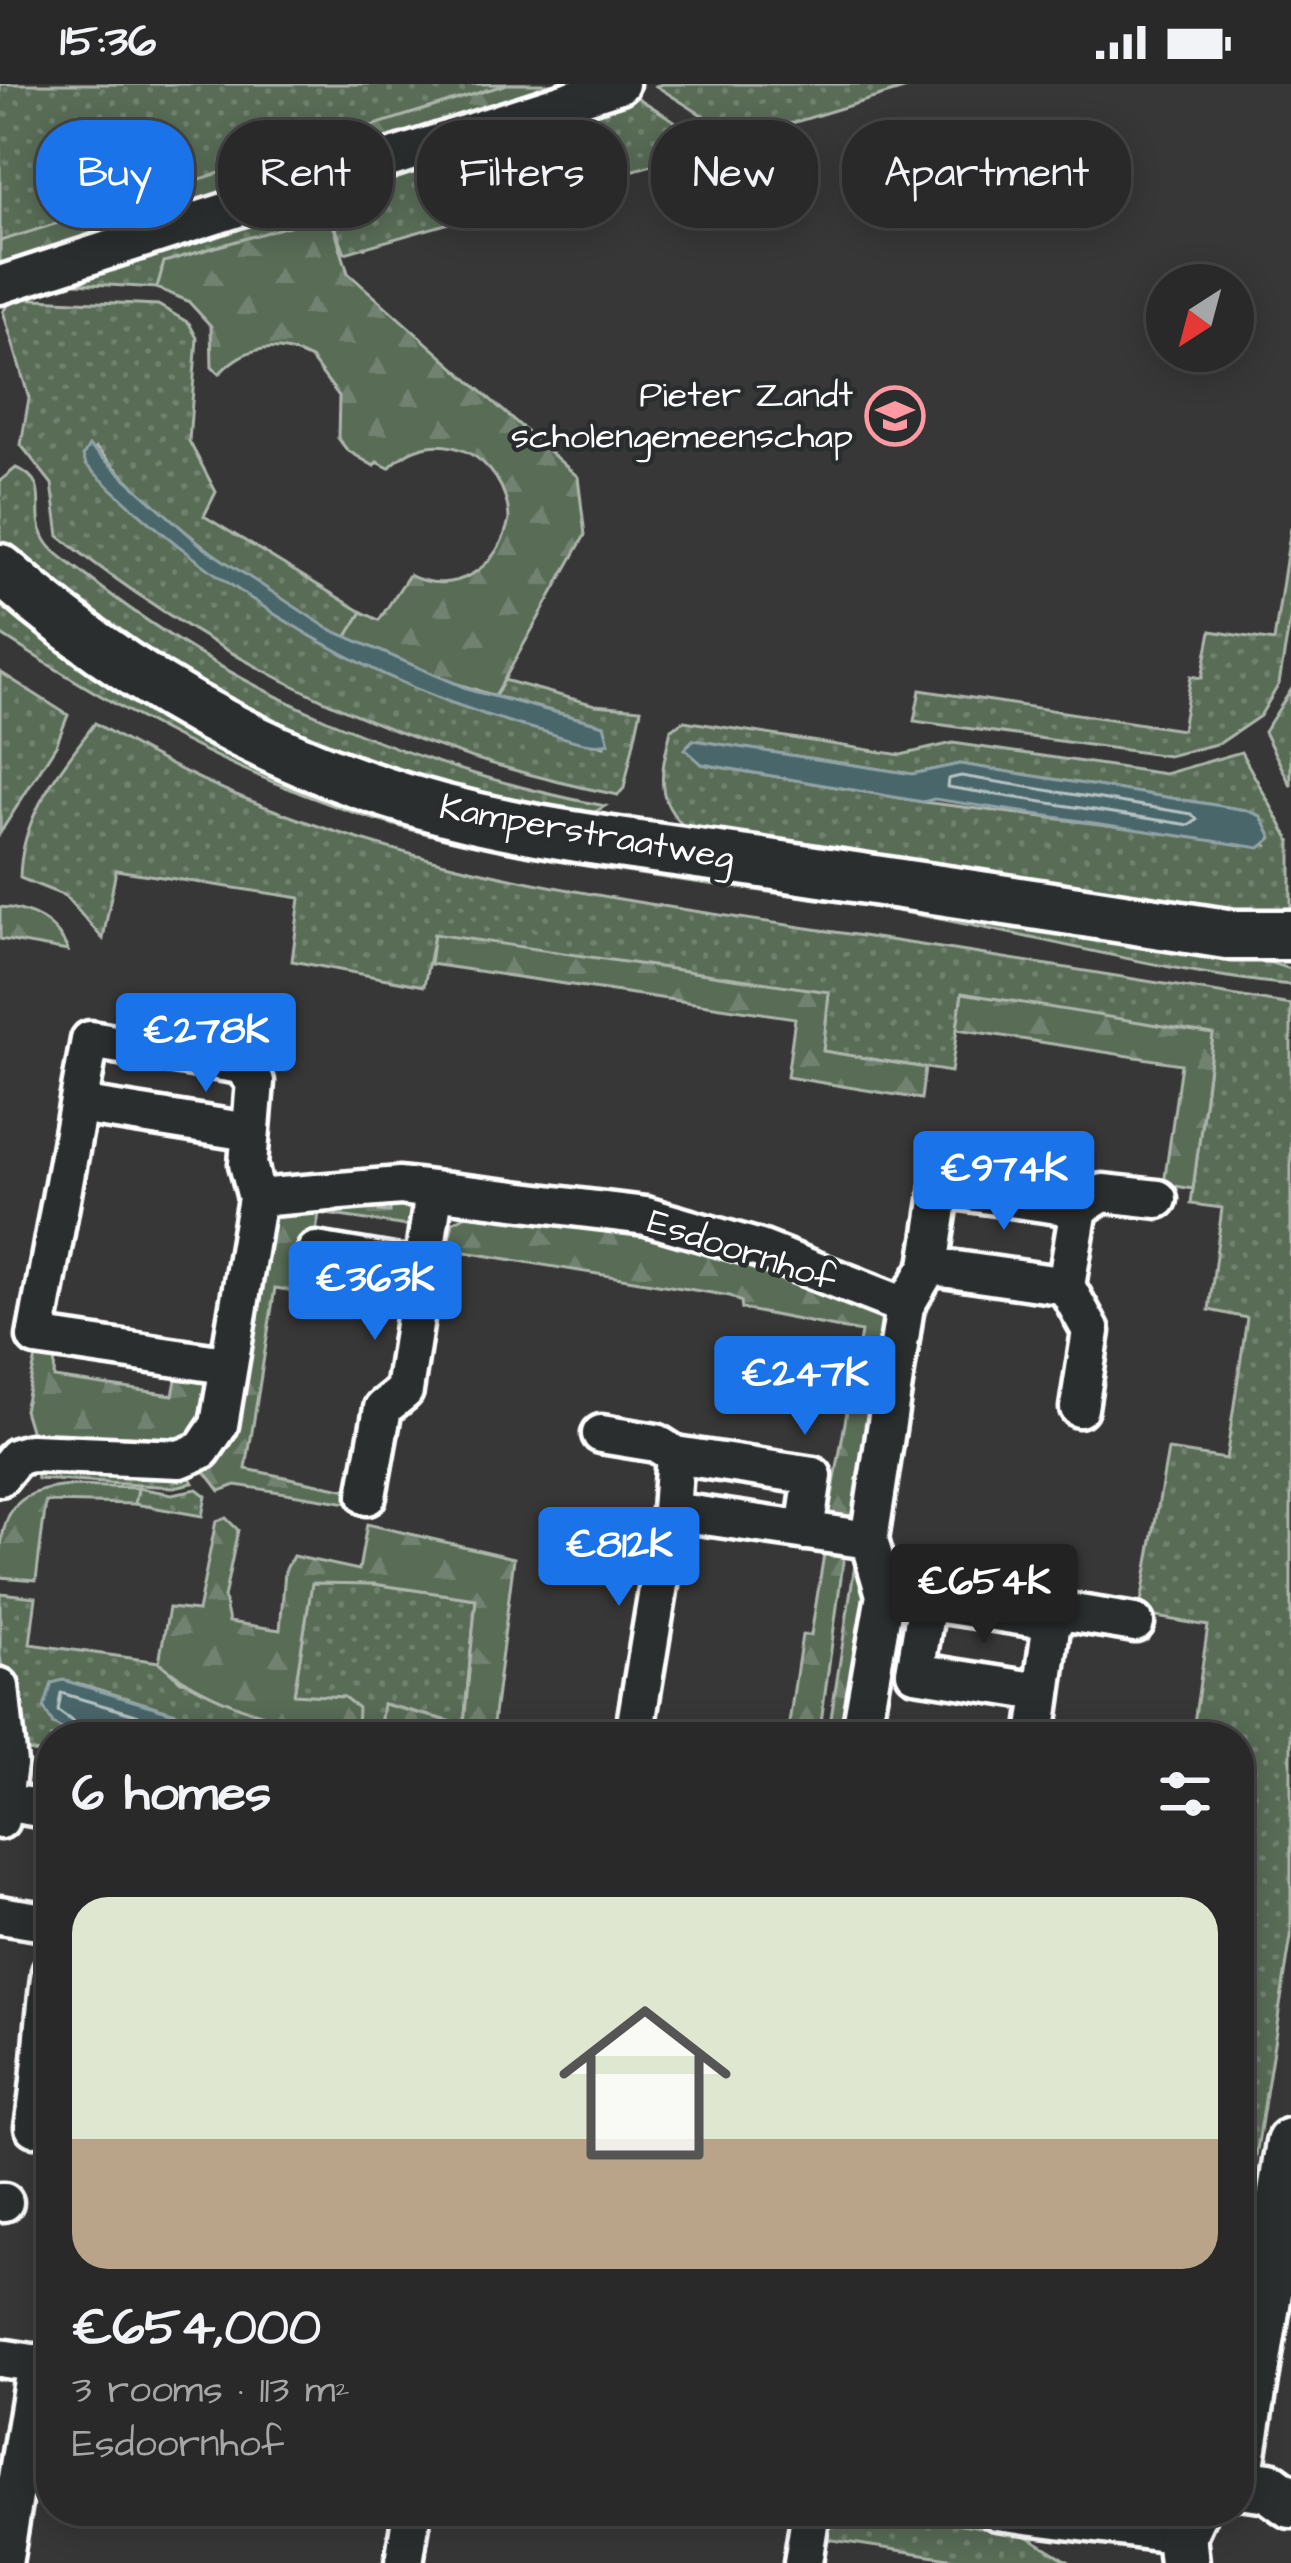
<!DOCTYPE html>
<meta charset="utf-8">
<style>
:root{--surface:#2a2929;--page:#363535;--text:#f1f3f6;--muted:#a5a6a8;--line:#464546;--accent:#1a73e8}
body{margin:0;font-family:"Architects Daughter",sans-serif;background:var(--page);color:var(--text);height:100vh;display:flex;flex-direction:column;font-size:45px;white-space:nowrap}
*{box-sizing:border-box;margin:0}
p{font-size:39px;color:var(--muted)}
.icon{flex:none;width:66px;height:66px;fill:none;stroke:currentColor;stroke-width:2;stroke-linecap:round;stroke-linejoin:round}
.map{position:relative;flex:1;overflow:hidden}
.details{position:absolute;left:36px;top:1638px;width:1218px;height:804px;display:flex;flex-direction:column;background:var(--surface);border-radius:48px;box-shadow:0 6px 30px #0003,0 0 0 3px var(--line)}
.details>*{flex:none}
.guide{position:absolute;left:36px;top:36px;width:1221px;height:108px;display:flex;gap:24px}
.needle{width:78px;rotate:216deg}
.controls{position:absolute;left:1146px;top:180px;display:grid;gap:24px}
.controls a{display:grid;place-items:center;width:108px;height:108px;border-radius:50%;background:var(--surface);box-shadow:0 6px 30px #0003,0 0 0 3px var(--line);font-size:60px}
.price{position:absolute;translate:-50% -102px;padding:0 27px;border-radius:12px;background:var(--accent);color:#fff;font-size:39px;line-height:78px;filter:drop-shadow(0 3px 6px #0008)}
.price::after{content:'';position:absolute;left:50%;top:72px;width:36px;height:27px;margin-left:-18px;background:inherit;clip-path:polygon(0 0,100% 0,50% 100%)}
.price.on{background:#222;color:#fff}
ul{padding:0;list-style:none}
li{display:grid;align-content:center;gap:24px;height:636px;padding:0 36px}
li span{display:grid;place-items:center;height:372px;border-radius:36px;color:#555}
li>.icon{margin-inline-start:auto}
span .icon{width:216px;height:216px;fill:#fffc;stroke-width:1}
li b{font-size:51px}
h2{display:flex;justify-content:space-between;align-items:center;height:144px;padding:0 36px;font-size:51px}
.tag{padding:0 42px;border-radius:48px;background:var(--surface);box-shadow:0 6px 30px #0003,0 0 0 3px var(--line);font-size:42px;line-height:108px}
.tag.on{background:var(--accent);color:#fff}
.status{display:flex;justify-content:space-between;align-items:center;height:84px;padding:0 60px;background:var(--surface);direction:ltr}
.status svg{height:33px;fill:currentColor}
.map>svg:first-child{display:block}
.green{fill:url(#green-dots);stroke:#acb6ab;stroke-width:3;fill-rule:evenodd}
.forest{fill:url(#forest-firs);stroke:#acb6ab;stroke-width:3}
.water{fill:#48666b;stroke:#91a3a6;stroke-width:3}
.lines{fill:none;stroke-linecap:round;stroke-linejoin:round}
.shore{stroke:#b6c2c4;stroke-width:3}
.street-casing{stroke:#fff;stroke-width:45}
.secondary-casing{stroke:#fff;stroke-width:57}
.street{stroke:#2a2d2e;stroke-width:36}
.secondary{stroke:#2a2d2e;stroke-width:48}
.labels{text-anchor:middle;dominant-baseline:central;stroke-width:9;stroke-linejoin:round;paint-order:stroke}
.poi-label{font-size:36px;fill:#fff;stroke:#2a2d2e;text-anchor:end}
.street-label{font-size:36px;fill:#fff;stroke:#2a2d2e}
</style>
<div class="status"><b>15:36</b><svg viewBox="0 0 49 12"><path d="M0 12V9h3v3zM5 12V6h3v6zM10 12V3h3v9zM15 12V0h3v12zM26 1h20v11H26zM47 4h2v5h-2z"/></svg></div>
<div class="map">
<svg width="1291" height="2479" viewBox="0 0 1291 2479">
<defs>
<pattern id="green-dots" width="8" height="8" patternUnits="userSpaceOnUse" patternTransform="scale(3)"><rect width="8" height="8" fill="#596c57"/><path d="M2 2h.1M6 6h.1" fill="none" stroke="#728270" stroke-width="1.8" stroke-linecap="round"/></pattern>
<pattern id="forest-firs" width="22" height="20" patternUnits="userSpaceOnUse" patternTransform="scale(3)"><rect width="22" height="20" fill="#596c57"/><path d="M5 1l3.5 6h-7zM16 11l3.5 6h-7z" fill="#728270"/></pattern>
</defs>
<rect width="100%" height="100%" fill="#383737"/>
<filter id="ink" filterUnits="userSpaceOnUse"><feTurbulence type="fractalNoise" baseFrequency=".00833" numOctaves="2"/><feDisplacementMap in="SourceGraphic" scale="24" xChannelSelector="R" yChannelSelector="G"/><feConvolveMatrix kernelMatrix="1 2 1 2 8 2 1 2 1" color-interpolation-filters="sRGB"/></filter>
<g filter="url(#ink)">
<path class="green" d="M0 0H526L0 169Z
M662 0H920L740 55 656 2Z
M632 10 715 63 345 169 331 131 165 178 157 204 76 199 71 190Z
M14 214 158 221 189 239 197 254 189 357 216 408 204 432 362 528 346 554C251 506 169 440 96 364L87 381C235 524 404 614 604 662V641L495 612 504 596 595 621 641 625 624 704 618 711C407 669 227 585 59 452L52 400 21 361 29 314 3 227Z
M16 384C53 398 30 427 44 453 51 469 71 479 84 490 236 611 416 685 605 722L590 731 437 706 219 621 0 462V397Z
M1291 443V530L1279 600 1260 632 1220 659 1168 672 914 637 920 606 1182 646 1191 592 1202 594 1211 547 1274 557Z
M0 507 226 660 1226 866 1291 885V901C1166 889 1033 851 908 829 728 798 539 787 364 732 234 690 115 624 0 550Z
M0 588 68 631 56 661 0 749Z
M1291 606V702L1264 648Z
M684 637 901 671 953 659 1165 690 1241 668 1291 758V835L1226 832 687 745C652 714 662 686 671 645ZM693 656 912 690 960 680 1246 726 1267 761 923 718 702 680 688 661Z
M95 639C321 778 584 811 842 849 992 871 1141 896 1291 921V1853L1239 2179V1653H1192L1208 1542 1139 1530 1168 1366 1226 1375 1247 1234 1209 1226 1222 1124 1191 1120 1213 951 962 910 951 988 823 967 829 909 434 851 424 902 292 877 300 814 116 786 103 855 65 812 20 794C21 731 59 688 95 639Z
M35 1382 186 1386 193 1399 174 1403 37 1395Z
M138 1404 172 1410 197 1405 206 1412 202 1432 135 1420Z
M312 1498 374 1500 476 1515 464 1641 384 1620 379 1649 385 1653H255L77 1599 53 1640 88 1653H51V1672L16 1664 0 1572V1509L36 1513 30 1560 159 1578 181 1597 358 1624 344 1614 294 1611Z
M832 2427H874L1022 2449 1071 2479H981L826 2455Z"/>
<path class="forest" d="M507 0H579L0 188V157Z
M330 130 348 189 578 393 585 451 495 612 424 589 346 554 362 528 379 536 409 491C455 514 500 483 509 435 507 373 436 334 389 384L377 378 374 382 347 366 338 354 339 312 311 275C277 258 245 261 219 290L212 283 211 242 188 217 157 204 164 178Z
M0 823C30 825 57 838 68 867L0 855Z
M434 850 829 908 823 967 925 984 921 1015 787 993 795 934 430 880Z
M962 909 1213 950 1193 1105 1164 1100 1181 980 957 945Z
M390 1115 415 1120 421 1144 319 1129 307 1209 275 1204 246 1385 357 1408 354 1420 236 1401 220 1407 200 1381 267 1142 279 1125 377 1116 379 1127 390 1128Z
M475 1127 613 1144 713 1169 740 1167 880 1229 888 1238 855 1440 828 1435 861 1248 742 1225 741 1218 730 1212 447 1165 453 1138Z
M37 1269H55L54 1294 173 1311 177 1291 206 1297 213 1315 191 1358 33 1356 24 1326Z
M72 1402 138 1404 135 1420 46 1418 36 1496 0 1493C0 1432 8 1406 72 1402Z
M226 1434 238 1446 224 1514 229 1538 280 1546 285 1487 293 1472 359 1486 367 1440 514 1474 492 1647 523 1653 379 1649 383 1620 464 1641 476 1515 374 1500 312 1499 294 1610 344 1613 358 1624 357 1644C301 1651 201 1615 159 1578L169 1524 198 1527 216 1437Z
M824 1470 844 1472 819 1653H787L802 1551H811Z
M856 1474 871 1503 848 1653H828Z"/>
<path class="water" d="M89 362 203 463 329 545 473 607 604 641 609 659C589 665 559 651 538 646 365 602 214 503 86 381L83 372Z
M693 656 912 690 960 680 1246 726 1261 732 1272 754 1260 764 934 715 923 718 702 680 685 665Z
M63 1596 255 1653 69 1649 53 1640 44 1624 52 1599Z"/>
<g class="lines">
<path class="shore" d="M961 692 1192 730 1197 736 1190 741 947 703 948 695Z
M80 1653 76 1640 58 1627 61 1609 210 1653"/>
<defs>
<path id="street" d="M0 201 620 0
M79 1021 249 1048
M257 1114 400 1102 646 1132 760 1165 905 1222
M1079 1124 1103 1109 1158 1115
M316 1167 423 1185
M929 1182 1066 1202
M601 1350 656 1359 675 1371 813 1392 805 1447
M675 1371 671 1427 869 1456
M0 1393 16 1373 30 1369 180 1375 202 1366 219 1341 257 1114 248 1080 255 998 241 981 90 956 36 1253 225 1281
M367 1412 383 1324 404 1307 434 1109
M885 1511 1052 1537 1067 1528 1135 1539
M927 1518 915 1588 1040 1608
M0 1603 8 1680 0 1736
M637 1634 671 1427
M860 1653 885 1511 869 1456 905 1222 929 1182 941 1104 1079 1124 1066 1202 1091 1247 1079 1324
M1036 1653 1052 1537
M3 1718 51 1726
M0 1831 51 1839
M34 2043C43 1990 43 1940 51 1888
M0 2118H4
M0 2274 51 2282
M997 2427 1181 2451
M3 2479 36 2279
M404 2479 412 2427
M803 2479 811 2427"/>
<path id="secondary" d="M0 485C138 607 298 693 478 734 575 756 676 766 775 781 928 804 1080 827 1233 851H1291
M1239 2382 1291 2059
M1239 2399 1269 2403 1291 2419
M1184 2479 1181 2451 1192 2427"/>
</defs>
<use href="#street" class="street-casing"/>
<use href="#secondary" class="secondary-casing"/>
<use href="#street" class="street"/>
<use href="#secondary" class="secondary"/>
</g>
</g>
<defs>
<symbol id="school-ring" viewBox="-11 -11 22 22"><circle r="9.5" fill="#2a2d2e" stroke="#ff9aa2" stroke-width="1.5"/><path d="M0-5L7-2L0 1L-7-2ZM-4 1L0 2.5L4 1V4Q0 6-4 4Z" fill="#ff9aa2"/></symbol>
</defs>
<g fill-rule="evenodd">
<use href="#school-ring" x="862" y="299" width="66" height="66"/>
</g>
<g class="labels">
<g class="poi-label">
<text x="853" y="311">Pieter Zandt<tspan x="853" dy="41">scholengemeenschap</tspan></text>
</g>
<g class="street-label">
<text transform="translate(587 749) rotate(10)">Kamperstraatweg</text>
<text transform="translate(742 1167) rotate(18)">Esdoornhof</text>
</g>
</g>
</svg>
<div class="controls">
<a><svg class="needle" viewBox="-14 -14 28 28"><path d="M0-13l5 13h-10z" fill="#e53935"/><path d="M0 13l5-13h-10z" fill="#a5a6a8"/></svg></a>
</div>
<b class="price" style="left:206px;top:1011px">€278K</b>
<b class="price" style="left:1004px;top:1149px">€974K</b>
<b class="price" style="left:375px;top:1259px">€363K</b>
<b class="price" style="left:805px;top:1354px">€247K</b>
<b class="price" style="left:619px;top:1525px">€812K</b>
<b class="price on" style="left:984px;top:1562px">€654K</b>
<div class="guide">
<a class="tag on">Buy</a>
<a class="tag">Rent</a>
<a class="tag">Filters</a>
<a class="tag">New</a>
<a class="tag">Apartment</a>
</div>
<section class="details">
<h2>6 homes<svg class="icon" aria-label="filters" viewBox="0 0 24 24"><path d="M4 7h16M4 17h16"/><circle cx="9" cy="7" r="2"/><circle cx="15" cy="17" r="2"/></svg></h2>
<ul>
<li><span style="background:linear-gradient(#dfe7d0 65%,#b9a48a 0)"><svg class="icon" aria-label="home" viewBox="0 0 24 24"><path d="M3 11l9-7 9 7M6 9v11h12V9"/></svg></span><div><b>€654,000</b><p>3 rooms · 113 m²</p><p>Esdoornhof</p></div></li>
</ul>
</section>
</div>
